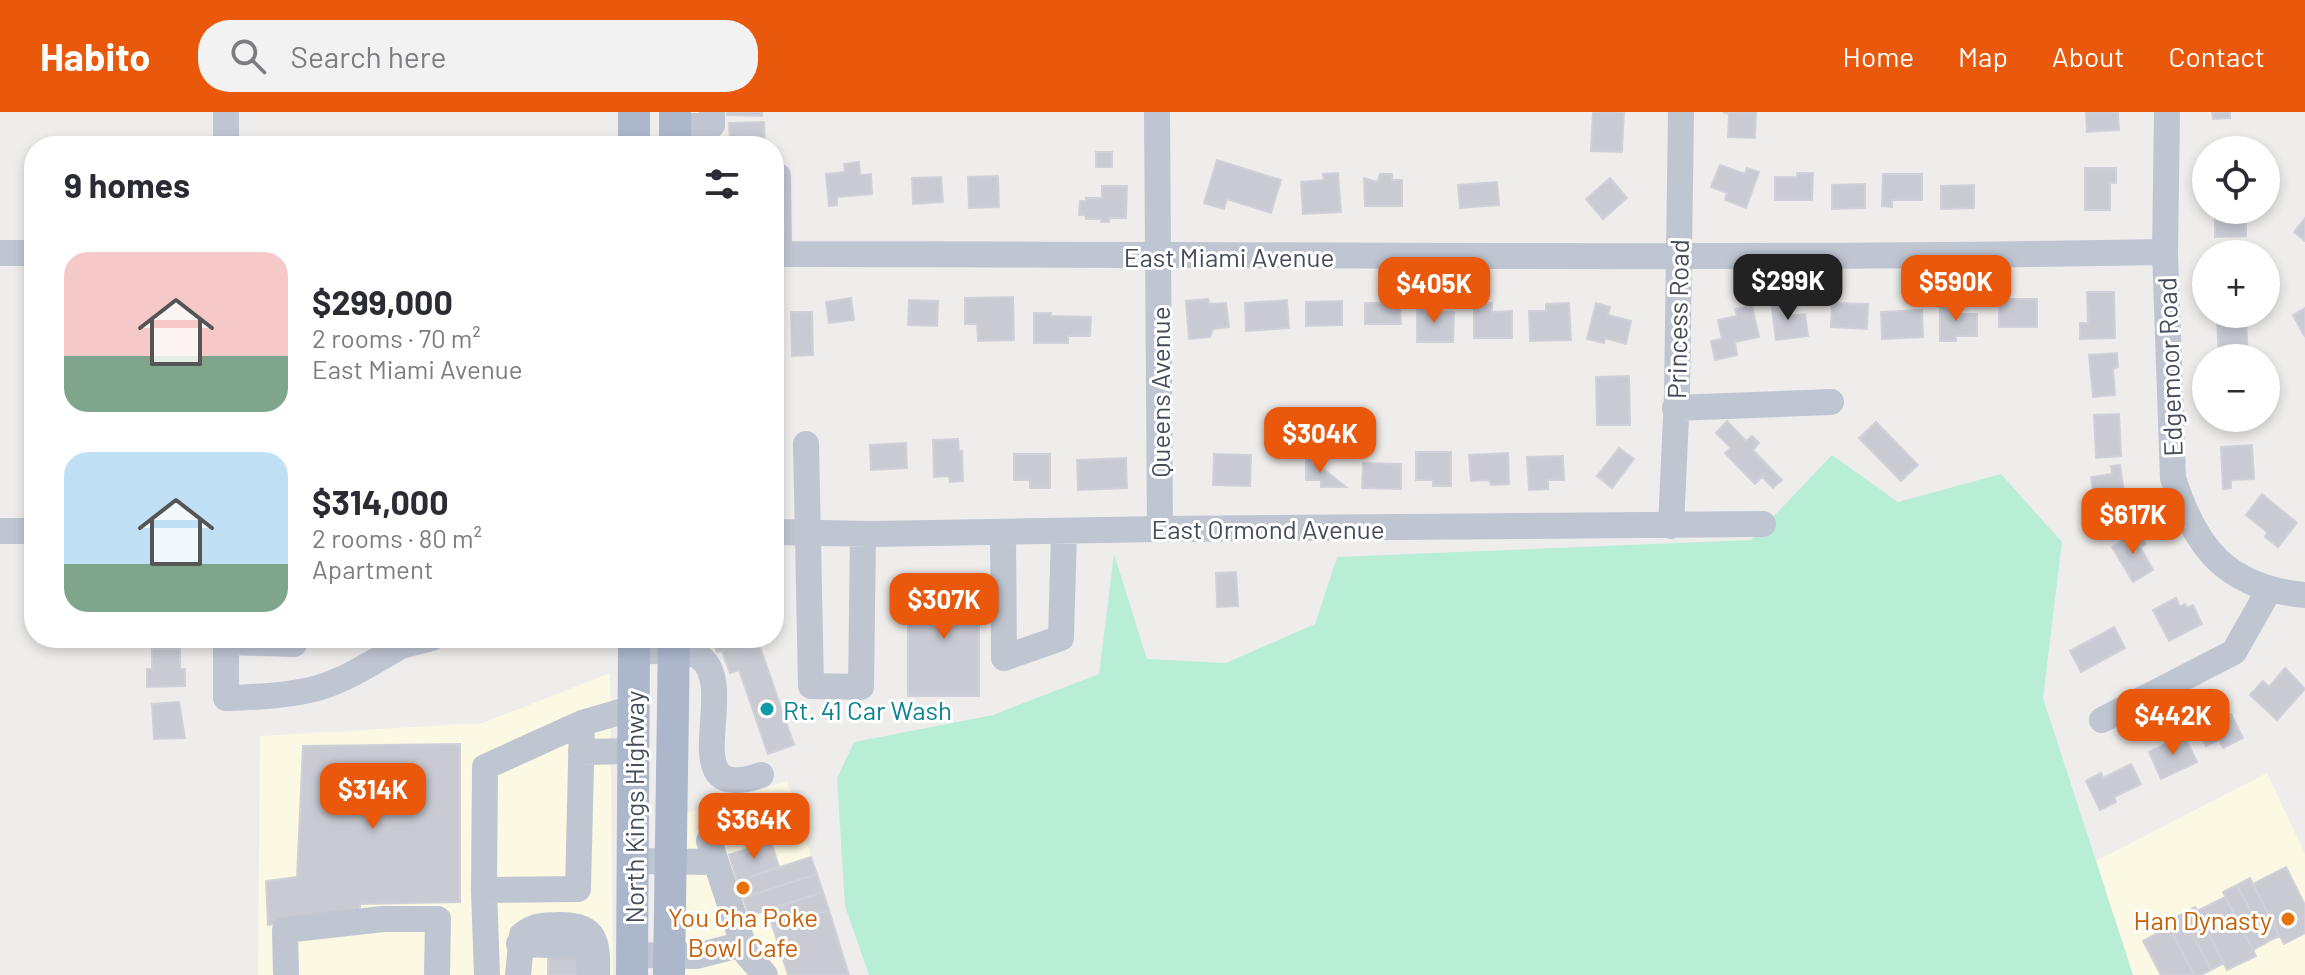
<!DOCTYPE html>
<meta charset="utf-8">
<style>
:root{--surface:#fff;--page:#f2f2f3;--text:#2b2b33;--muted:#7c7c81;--accent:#ea580c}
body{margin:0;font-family:Barlow,sans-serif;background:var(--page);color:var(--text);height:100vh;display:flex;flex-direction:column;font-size:30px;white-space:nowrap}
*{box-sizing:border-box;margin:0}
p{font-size:26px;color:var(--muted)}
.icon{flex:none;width:44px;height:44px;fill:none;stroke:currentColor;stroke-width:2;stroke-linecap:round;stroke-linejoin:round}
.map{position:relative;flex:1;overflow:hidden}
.sheet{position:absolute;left:24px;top:24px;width:760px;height:512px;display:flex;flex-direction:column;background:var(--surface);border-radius:32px;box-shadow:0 4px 12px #0003}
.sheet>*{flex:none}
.buttons{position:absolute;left:2192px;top:24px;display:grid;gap:16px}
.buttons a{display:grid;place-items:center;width:88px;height:88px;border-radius:50%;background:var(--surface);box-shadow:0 4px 12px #0003;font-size:40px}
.price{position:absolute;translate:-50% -68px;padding:0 18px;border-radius:16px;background:var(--accent);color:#fff;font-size:26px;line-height:52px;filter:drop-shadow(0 2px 4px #0008)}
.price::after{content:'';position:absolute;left:50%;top:48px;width:24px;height:18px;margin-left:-12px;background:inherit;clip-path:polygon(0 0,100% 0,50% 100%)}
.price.on{background:#222;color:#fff}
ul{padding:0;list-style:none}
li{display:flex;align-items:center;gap:24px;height:200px;padding:0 40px}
li span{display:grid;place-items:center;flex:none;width:224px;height:160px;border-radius:24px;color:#555}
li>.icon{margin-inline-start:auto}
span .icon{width:96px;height:96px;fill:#fffc;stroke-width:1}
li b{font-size:34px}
h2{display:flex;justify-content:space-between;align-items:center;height:96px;padding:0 40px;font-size:34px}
header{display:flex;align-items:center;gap:48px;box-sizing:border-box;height:112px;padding:0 40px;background:var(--accent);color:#fff}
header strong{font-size:38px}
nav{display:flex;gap:44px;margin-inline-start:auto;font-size:28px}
.search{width:560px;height:72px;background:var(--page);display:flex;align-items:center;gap:20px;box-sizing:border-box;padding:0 28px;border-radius:32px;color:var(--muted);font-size:30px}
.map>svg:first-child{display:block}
.commercial{fill:#fbf8e4}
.green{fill:#b9eed6}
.building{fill:#c9cad2;stroke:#d0d1d8;stroke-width:2}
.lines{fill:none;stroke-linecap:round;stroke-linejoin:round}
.minor{stroke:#bfc6d2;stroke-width:26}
.major{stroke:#acb7cc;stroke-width:32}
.culture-dot{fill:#0f9aa8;stroke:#fff;stroke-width:3}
.food-dot{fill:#e8710a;stroke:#fff;stroke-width:3}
.labels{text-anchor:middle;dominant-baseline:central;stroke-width:6;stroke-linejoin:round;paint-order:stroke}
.street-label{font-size:26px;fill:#454c5a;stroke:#fff}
.culture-label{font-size:26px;fill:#0d838f;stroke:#fff;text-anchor:start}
.food-label{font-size:26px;fill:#c56008;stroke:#fff}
</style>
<header>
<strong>Habito</strong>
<div class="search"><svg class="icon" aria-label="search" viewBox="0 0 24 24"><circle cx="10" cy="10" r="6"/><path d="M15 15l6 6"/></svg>Search here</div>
<nav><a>Home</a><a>Map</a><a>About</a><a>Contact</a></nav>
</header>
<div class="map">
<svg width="2305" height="863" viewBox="0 0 2305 863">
<rect width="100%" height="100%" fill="#efedec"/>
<path class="commercial" d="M610 561 613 863H258L260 624 483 611Z
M2267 661 2305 742V863H2133L2096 749Z
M787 669 849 863H669L671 706Z"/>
<path class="green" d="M1832 343 1898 390 2001 362 2062 430 2043 586 2133 863H869L845 794 837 666 854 630 993 603 1099 562 1114 442 1147 547 1226 551 1315 512 1337 445 1751 428Z"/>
<path class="building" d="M727 0H762V4L727 3Z
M1593 0H1624L1622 40 1591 39Z
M1723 0H1756L1755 26 1728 25 1729 2Z
M2086 0H2118L2119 18 2087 20Z
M2212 0H2230V6L2213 7Z
M764 10 765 31 730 33 729 11Z
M2214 32H2236V38H2214Z
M1096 40H1112V55H1096Z
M1217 48 1281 68 1271 101 1227 87 1224 97 1204 91Z
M859 50 860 63 871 62 872 82 837 85V93L829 94 826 62 845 60 844 52Z
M1720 53 1745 62 1747 56 1759 60 1746 96 1725 88 1727 81 1711 75Z
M2085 56H2116V71H2110V98H2085Z
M1338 61 1341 100 1303 102 1301 70 1324 68 1323 62Z
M1797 61H1813L1812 88H1775V65H1797Z
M1380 62H1392V68H1402V94H1365L1364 66 1377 70Z
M1883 62H1922V88H1892V95L1882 94Z
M998 64 999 95 969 96 968 65Z
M941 65 943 90 913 92 912 66Z
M1610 66 1627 86 1603 107 1586 87Z
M1497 70 1499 93 1460 96 1458 73Z
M1865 72V96L1832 97V73Z
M1974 73V96L1941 97V74Z
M1102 74H1127L1126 106H1109V110H1101V107H1086L1085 103H1079L1080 89H1086V86H1102Z
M2215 98H2246V124L2215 125Z
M2305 106V129L2294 120Z
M2087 180H2114L2115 226 2080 227V211H2088Z
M1013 185 1014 228 978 229 977 212H965V186Z
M851 186 854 208 829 211 826 190Z
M1208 187 1209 192 1226 191 1229 215 1213 217 1210 225 1189 227 1186 189Z
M1999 187H2037V215H1999Z
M909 188 938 189 937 214 908 213Z
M1287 188 1289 216 1246 219 1245 191Z
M1786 188 1788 204 1805 202 1808 224 1776 228 1771 190Z
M1342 189V213L1306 214V190Z
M1365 191H1400L1401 212H1365Z
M1474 191H1492V200L1512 199V226H1474Z
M1569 191 1571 228 1530 229 1529 199H1546V192Z
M1596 191 1610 195 1608 203 1631 209 1626 232 1605 226 1604 231 1587 227Z
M1832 191 1868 192 1867 217 1831 215Z
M1417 192H1437V200H1454L1453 230H1417Z
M1940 193H1960V202H1977V224H1956V229H1940Z
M1752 194 1759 225 1735 230 1737 243 1715 248 1711 229 1722 227 1718 208 1737 204 1735 197Z
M2305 196V225L2293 203Z
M1922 198 1923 225 1882 227 1881 200Z
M791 200H812L813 243 792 244Z
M1034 201H1051V204L1091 205 1090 224H1068V231H1034Z
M2246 207 2248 246H2219L2217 208Z
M2117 241 2118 255 2113 257 2115 283 2093 285 2089 243Z
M1629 264 1630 313H1597L1596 265Z
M2119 302 2121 344 2096 346 2094 303Z
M1727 309 1746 329 1752 324 1759 331 1753 338 1782 368 1773 376 1762 365 1755 372 1725 341 1731 336 1716 321Z
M1876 310 1918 353 1901 369 1859 326Z
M774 325H779V384H774Z
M958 327 959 339H962L963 369 950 370 949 364 934 365 933 328Z
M906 331 907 356 871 358 870 333Z
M2252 333 2254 367 2231 368V376L2223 377 2221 335Z
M1619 336 1634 347 1612 376 1597 364Z
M1416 340H1451V374H1433V368H1416Z
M1508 341 1509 372 1491 373 1489 368 1471 369 1469 343Z
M1014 342H1050V376H1030V368H1014Z
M1214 342 1251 343 1250 374 1213 373Z
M1306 343 1346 375H1321V368H1306Z
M1563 344 1564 368H1548V377L1529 378 1527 345Z
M1126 346 1127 376 1078 378 1077 348Z
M1363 351 1401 352V377L1362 376Z
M2120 353 2127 402 2114 404 2113 399 2096 401 2091 365 2112 362 2111 354Z
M2262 382 2297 411 2278 435 2265 425 2267 420 2246 403Z
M2138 419 2146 432 2140 435 2153 458 2133 470 2112 435Z
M1236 460 1238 494 1217 495 1216 461Z
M908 474H979V584H908Z
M2176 486 2180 495 2185 492 2187 496 2193 493 2202 512 2169 529 2153 498Z
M2114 515 2125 536 2081 560 2070 539Z
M712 526H757L794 633 768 642 739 558 730 561 722 539 717 540Z
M152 537H180V557H185V574L147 575V557H152Z
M2285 556 2305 577 2277 608 2250 583 2263 569 2269 575Z
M179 590 185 626 154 627 152 592Z
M2231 602 2243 626 2223 636 2219 628 2206 634 2194 613 2209 605 2212 612Z
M2184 623 2197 650 2161 667 2149 640Z
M460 632V790L360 792V804L268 813 266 769 297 765 303 634Z
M2131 652 2141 672 2114 685 2116 690 2100 698 2086 669 2101 661 2103 666Z
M771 729 779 755 737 769 729 743Z
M811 745 817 762 743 786 737 769Z
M2286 755 2305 793V821L2284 832 2253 772Z
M817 762 823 780 749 804 743 786Z
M2250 766 2279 824 2267 830 2237 773Z
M2237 773 2267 830 2253 838 2223 780Z
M823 780 829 798 773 816 767 798Z
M2225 785 2256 844 2227 858 2197 799Z
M2195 795 2224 851 2211 858 2182 802Z
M829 798 849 863H788L773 816Z
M2182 802 2211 858 2201 863H2194L2167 810Z
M2169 815 2194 863H2161L2143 829Z
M548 836H582V863H548Z"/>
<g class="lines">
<path class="minor" d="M226 0V34
M1157 0 1160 417
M2167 0 2165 140 2173 366C2195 436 2227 476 2305 483
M675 15 712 13V0
M778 64 779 142
M0 141H34
M774 142C1238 142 1701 148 2165 140
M1675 296 1831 290
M806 332 811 574 861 575 863 422
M1671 414 1677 283 1681 0
M0 419H34
M774 420 871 422 1160 417 1763 412
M1003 420 1004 546 1061 526 1064 419
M226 526V586C257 585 288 584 318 576 348 567 375 549 401 534
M401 526V534L432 526
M226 530 294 532
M634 540C653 540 685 534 701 546 740 577 671 694 761 663
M2102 608 2234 540 2269 478
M582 611 578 777 484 778 485 655 582 611 634 596
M581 640 634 639
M633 749 716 750
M484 778 487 863
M519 832 584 834 589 842V859
M633 843 697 844 743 832
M286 863 285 818 383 807H438L437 863
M518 863 522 823C534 813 542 814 558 813 596 812 598 829 597 863
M765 863 746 841 709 729C718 709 765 701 785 694"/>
<path class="major" d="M634 34V0
M675 34V0
M632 863 634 526
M669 863 674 526"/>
</g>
<circle class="culture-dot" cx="767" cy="597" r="8"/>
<g class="food-dot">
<circle cx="743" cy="776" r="8"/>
<circle cx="2288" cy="807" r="8"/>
</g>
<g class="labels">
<g class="street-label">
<text x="1229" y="144">East Miami Avenue</text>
<text transform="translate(1677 207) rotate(-89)">Princess Road</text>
<text transform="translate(2169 255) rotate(-92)">Edgemoor Road</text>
<text transform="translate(1159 280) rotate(-90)">Queens Avenue</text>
<text x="1268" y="416">East Ormond Avenue</text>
<text transform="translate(633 695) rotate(-90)">North Kings Highway</text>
</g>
<g class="culture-label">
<text x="783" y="597">Rt. 41 Car Wash</text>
</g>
<g class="food-label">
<text x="743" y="804">You Cha Poke<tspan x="743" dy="30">Bowl Cafe</tspan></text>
<text x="2272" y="807" text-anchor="end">Han Dynasty</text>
</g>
</g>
</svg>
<div class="buttons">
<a><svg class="icon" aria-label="locate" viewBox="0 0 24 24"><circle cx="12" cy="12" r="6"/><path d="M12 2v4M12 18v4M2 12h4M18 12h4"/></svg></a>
<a>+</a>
<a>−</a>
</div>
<b class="price on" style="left:1788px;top:210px">$299K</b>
<b class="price" style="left:1956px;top:211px">$590K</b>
<b class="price" style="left:1434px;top:213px">$405K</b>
<b class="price" style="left:1320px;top:363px">$304K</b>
<b class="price" style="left:2133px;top:444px">$617K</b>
<b class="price" style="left:944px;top:529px">$307K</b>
<b class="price" style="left:2173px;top:645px">$442K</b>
<b class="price" style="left:373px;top:719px">$314K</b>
<b class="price" style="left:754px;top:749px">$364K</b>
<section class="sheet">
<h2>9 homes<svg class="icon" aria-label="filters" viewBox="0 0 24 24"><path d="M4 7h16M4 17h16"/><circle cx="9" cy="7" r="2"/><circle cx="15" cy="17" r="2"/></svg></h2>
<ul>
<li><span style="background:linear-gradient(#f6c9c9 65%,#7fa58c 0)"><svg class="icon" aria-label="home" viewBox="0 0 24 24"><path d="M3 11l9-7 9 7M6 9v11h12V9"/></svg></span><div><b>$299,000</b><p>2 rooms · 70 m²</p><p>East Miami Avenue</p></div></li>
<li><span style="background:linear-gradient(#bfe0f5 70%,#7fa58c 0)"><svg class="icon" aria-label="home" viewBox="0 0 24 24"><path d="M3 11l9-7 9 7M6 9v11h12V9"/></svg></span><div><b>$314,000</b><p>2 rooms · 80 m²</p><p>Apartment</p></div></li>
</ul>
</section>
</div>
